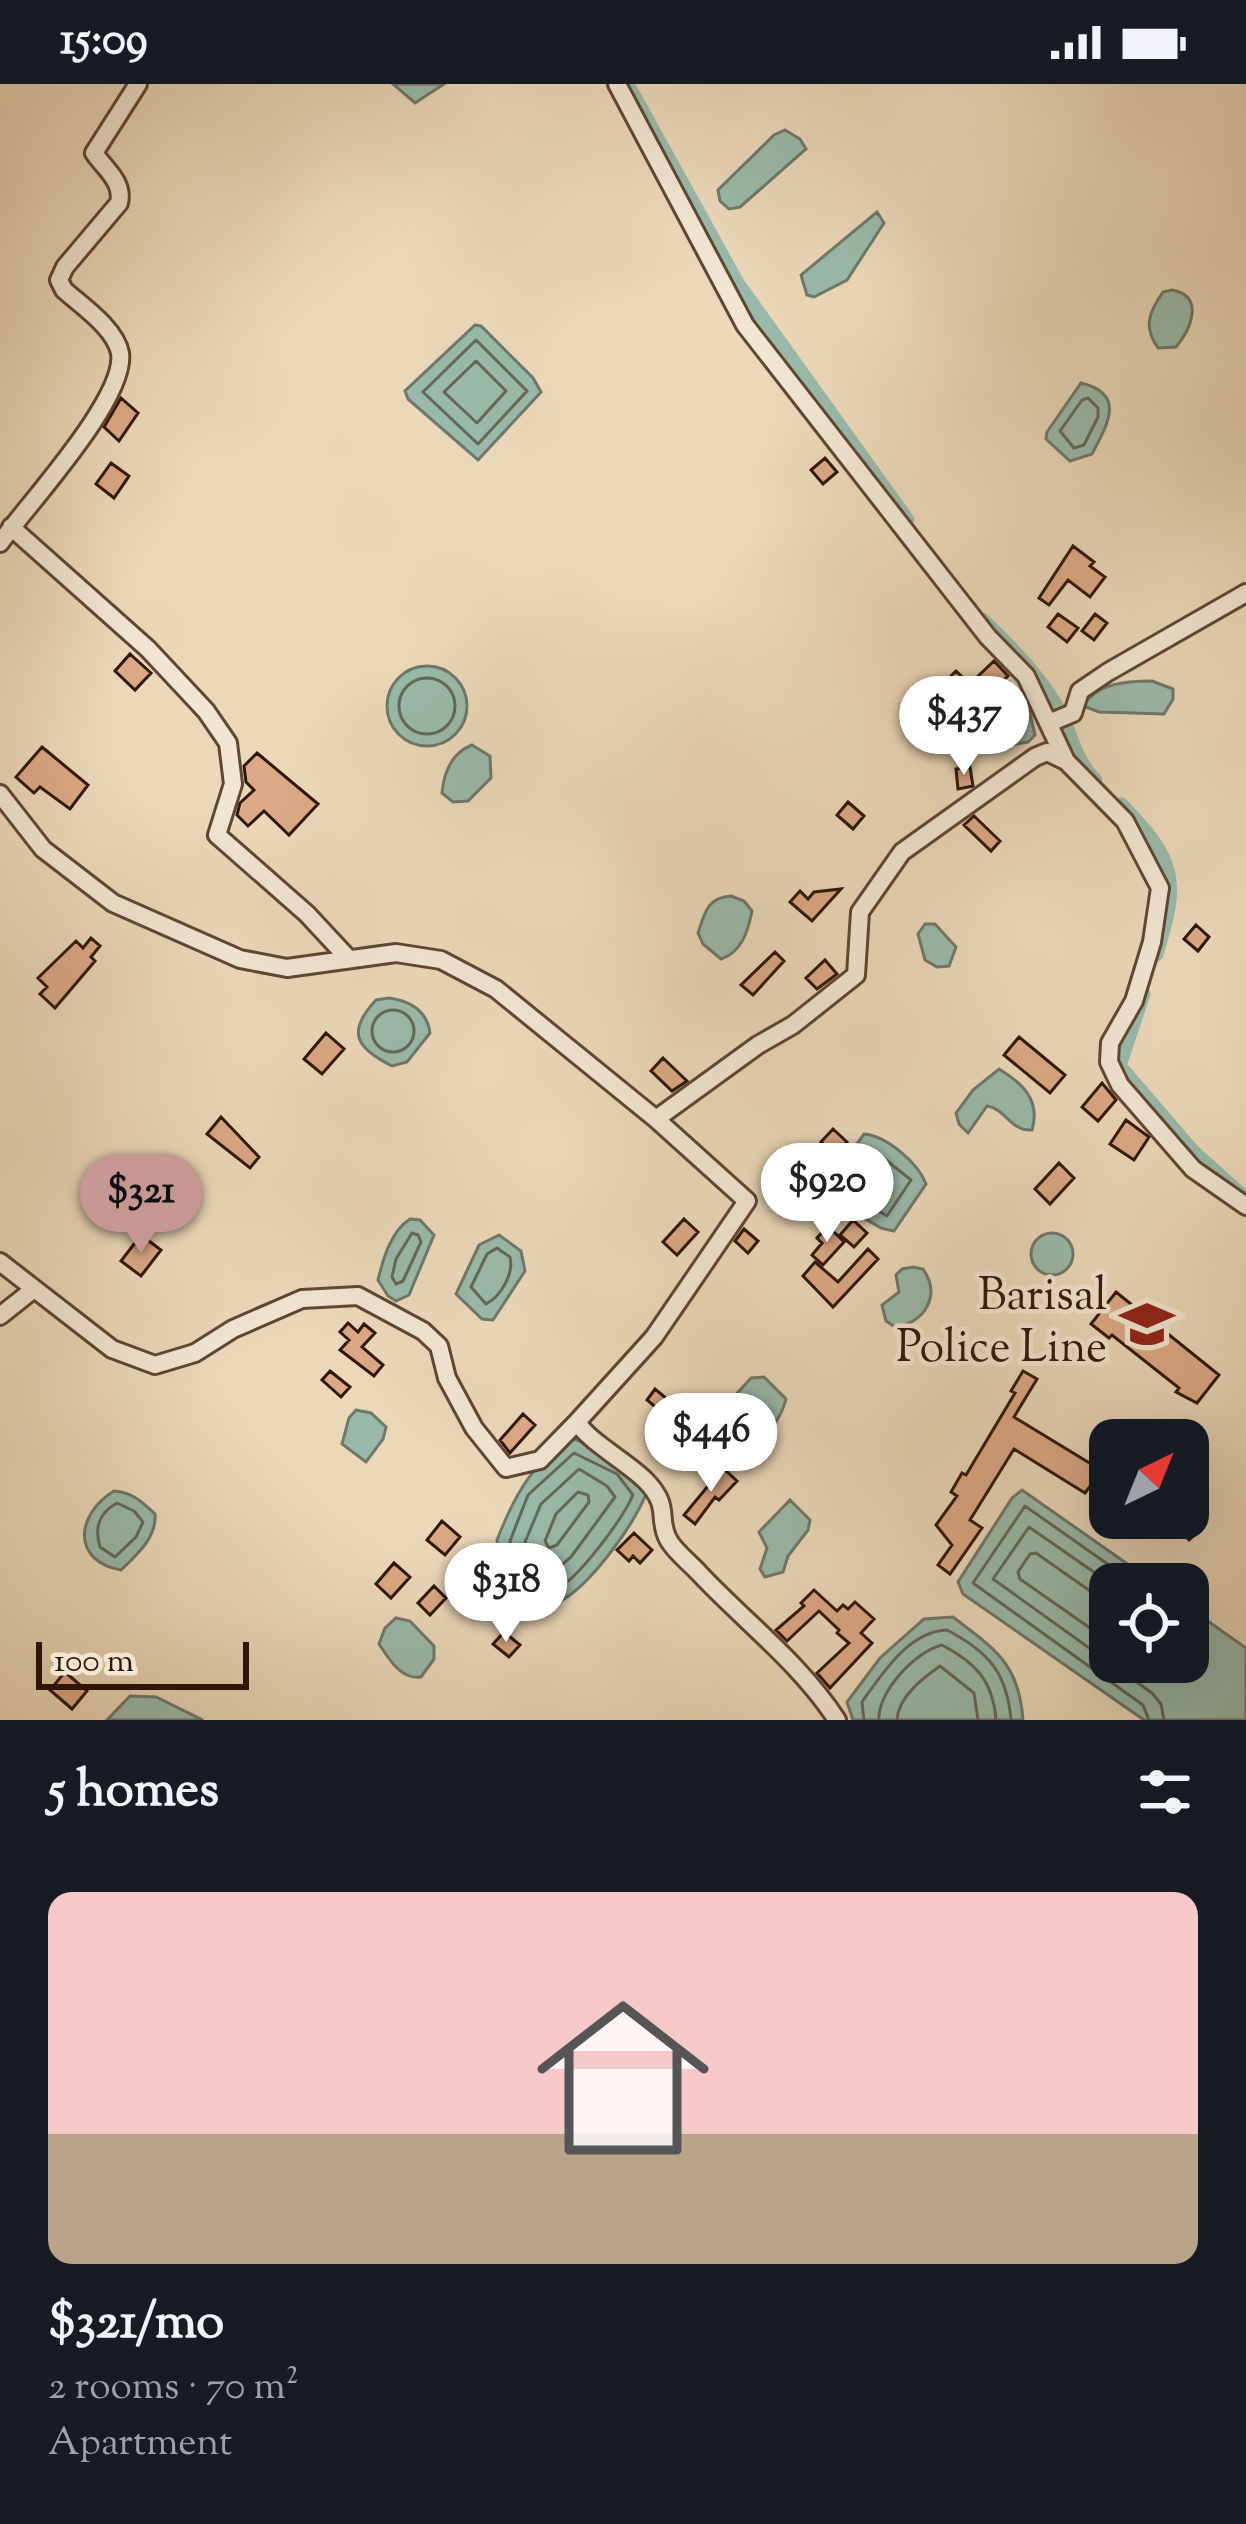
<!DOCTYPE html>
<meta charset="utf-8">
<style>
:root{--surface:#171b24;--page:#242831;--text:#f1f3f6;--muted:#9ea1a6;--accent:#c59692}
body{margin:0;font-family:"Sorts Mill Goudy",serif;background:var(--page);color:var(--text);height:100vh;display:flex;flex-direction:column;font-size:45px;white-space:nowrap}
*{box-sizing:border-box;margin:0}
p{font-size:39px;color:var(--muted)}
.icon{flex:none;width:66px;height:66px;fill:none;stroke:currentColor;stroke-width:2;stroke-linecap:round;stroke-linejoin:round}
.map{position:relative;height:1636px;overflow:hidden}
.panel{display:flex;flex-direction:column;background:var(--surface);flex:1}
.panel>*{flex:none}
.needle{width:78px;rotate:43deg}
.controls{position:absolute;left:1089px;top:1335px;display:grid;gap:24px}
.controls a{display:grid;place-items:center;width:120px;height:120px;border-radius:24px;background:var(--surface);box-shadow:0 12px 48px #0002;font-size:60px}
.scale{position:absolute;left:36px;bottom:30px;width:213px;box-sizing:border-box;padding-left:12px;border:6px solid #2f1606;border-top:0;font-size:33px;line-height:42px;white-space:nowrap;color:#2f1606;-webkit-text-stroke:9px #f2e6d2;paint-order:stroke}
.price{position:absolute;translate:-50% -102px;padding:0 27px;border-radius:42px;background:#fff;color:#222;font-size:39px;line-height:78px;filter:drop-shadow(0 3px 6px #0008)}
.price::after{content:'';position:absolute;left:50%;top:72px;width:36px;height:27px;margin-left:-18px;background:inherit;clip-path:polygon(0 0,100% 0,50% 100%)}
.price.active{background:var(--accent);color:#111}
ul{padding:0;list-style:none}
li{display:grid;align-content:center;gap:24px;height:636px;padding:0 48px}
li span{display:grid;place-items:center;height:372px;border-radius:24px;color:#555}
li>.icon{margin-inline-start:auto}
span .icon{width:216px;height:216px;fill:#fffc;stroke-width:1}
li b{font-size:51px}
h2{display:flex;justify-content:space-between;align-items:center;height:144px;padding:0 48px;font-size:51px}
.status{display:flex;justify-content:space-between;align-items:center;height:84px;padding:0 60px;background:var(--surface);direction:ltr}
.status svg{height:33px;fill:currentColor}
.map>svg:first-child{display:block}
.water{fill:#99baab;stroke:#6f7869;stroke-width:3}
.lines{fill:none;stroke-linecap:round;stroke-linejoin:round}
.shore{stroke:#646858;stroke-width:3}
.canal{stroke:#99baab;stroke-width:15}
.building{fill:#dba985;stroke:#2f1606;stroke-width:3}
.minor-casing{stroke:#5e4633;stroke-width:22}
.minor{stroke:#f2e6d2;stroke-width:16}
.labels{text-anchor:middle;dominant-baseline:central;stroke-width:9;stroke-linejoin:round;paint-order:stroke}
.poi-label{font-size:45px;fill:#2f1606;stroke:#f2e6d2;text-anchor:end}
</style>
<div class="status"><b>15:09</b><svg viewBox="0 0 49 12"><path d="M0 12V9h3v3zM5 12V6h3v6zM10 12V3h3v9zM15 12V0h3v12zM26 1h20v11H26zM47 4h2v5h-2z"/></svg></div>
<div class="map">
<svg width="1246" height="1636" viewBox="0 0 1246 1636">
<rect width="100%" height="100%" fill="#ebd8b9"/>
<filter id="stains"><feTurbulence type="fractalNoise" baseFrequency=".00167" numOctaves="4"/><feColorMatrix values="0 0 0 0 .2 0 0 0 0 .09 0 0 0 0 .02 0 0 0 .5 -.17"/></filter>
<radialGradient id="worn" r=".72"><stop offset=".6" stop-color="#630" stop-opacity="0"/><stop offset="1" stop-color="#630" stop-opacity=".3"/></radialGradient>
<path class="water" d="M393 0H444L415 19Z
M785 46 800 55 806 65 740 123 729 125 720 117 718 106 774 51Z
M877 128 884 139 847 196 814 213 807 211 801 191Z
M1172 206C1205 212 1191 245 1176 263L1158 264C1143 243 1149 228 1163 208Z
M475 241 481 242 533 294 541 308 478 376 408 315 405 307Z
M1081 299C1127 310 1107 341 1092 370L1070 377 1046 355 1047 348Z
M387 622a40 40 0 1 1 80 0a40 40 0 1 1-80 0Z
M1152 597 1173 605V615L1164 630 1099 628 1083 622C1097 599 1126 597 1152 597Z
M1017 611 1028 621 1035 651 1028 658 1009 661 997 654 1005 616Z
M472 661 490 672 491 694 468 717 453 718 442 709C444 688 451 669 472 661Z
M731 812 744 817 752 827C748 847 742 868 721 875L703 860 698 849C705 828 707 814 731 812Z
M925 840H935L956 863 949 882 937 883 925 876 918 850Z
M389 914C410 917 427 926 430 949L407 978 392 982C356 964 346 948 376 916Z
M999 985C1022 999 1041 1016 1032 1046 1011 1048 1005 1024 987 1022L968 1049 959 1040 956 1029 973 1006Z
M864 1050C887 1052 918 1079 926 1100L894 1147 881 1144 832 1115 828 1100Z
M410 1135 420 1136 434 1151 409 1211 396 1217 388 1212 378 1196C383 1175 391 1147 410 1135Z
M1031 1170a21 21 0 1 1 42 0a21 21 0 1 1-42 0Z
M499 1151 521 1167 525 1187 493 1236 482 1235 456 1210 479 1161Z
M913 1183 923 1185C941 1211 926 1238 895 1243L886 1237 882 1221 899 1208 896 1191 902 1185Z
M764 1293 786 1315C782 1331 768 1355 752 1360L733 1351 723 1336 732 1315 751 1294Z
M356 1326 371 1329 386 1343 383 1355 366 1378 342 1360 349 1334Z
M575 1355 599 1365 647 1408C633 1442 590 1503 557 1519 527 1509 500 1490 497 1456 513 1415 533 1374 575 1355Z
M1022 1406 1156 1500H1110V1578H1188V1523L1246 1564V1636H1144L963 1510 958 1498 1012 1414Z
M114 1407C132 1408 142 1418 155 1430 157 1453 137 1471 121 1486 71 1477 76 1430 114 1407Z
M790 1416 810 1436 808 1446 788 1472 783 1488 765 1493 760 1485 767 1464 759 1448Z
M953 1533C996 1566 1019 1580 1023 1636H853L847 1618 880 1574 924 1535Z
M396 1534 410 1537 434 1562V1575L421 1593C401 1596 389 1575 379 1560L385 1544Z
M130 1612 156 1613 203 1636H107Z"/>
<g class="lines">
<path class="shore" d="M476 256 527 307 478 360 423 308Z
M476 277 506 307 477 339 444 308Z
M1088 314 1098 324V333L1084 361 1074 364 1060 347 1082 316Z
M399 622a28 28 0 1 1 56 0a28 28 0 1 1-56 0Z
M372 947a21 21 0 1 1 42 0a21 21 0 1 1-42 0Z
M871 1064 911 1096 887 1132 842 1105Z
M412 1149 418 1151 421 1158 403 1197 396 1200 392 1193 396 1175Z
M497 1164 510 1173C514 1190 501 1212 486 1220L471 1203 487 1170Z
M574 1369 617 1390 633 1411C623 1434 578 1496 555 1506 532 1498 513 1481 510 1457L528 1411Z
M579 1385 607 1402 615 1413 571 1473 552 1489 531 1472 525 1458 541 1420Z
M578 1408 588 1411 589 1418 557 1461 549 1464 545 1457 556 1430Z
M117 1419 134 1427 143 1438 136 1453 115 1473 100 1463C94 1443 99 1429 117 1419Z
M1111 1500 1029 1443 993 1495 1152 1609 1161 1620 1164 1636
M1136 1500 1025 1422 973 1499 1143 1621 1149 1636
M1110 1521 1036 1469 1030 1470 1018 1488 1020 1495 1110 1558
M864 1636 862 1618C882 1590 909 1547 947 1546 989 1568 1007 1589 1011 1636
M879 1636C877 1608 916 1567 942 1561 976 1579 993 1597 996 1636
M897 1636C898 1613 923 1594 940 1582L974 1609 978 1636"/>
<path class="canal" d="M627 0 737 199 907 436
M982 536C1010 562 1040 593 1059 627 1071 650 1075 678 1095 696
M1121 721C1176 777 1179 797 1156 870
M1143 910 1119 982 1192 1067 1240 1110"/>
</g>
<path class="building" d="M121 314 138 329 119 357 104 343Z
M825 374 837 388 823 400 811 386Z
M111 379 129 392 114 414 96 400Z
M1073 462 1094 478 1090 482 1105 493 1090 513 1068 496 1049 521 1039 514Z
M1058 530 1078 544 1067 558 1048 543Z
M1095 530 1107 539 1094 556 1082 547Z
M130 570 151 589 135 606 115 587Z
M994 577 1008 592 988 611 974 596Z
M956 587 975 605 950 631 941 622 957 605 947 596Z
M42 663 88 701 70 725 40 703 34 709 16 693Z
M257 669 318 720 289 751 264 727 248 742 237 731 240 719 254 706 246 698 244 682Z
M970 683 973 702 958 705 956 685Z
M848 718 864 732 853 745 837 731Z
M974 732 1000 757 991 767 964 741Z
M841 805 812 837 790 818 800 807 808 815 814 808Z
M1196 841 1209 853 1198 867 1184 855Z
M91 854 100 862 91 873 95 877 55 924 40 910 47 903 38 894 76 857 83 864Z
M775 868 784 877 753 911 741 901Z
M825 876 837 890 817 905 806 894Z
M326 949 344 965 322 990 304 975Z
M1019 953 1065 991 1050 1009 1004 971Z
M663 974 687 997 672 1007 651 987Z
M1102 999 1116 1016 1098 1037 1082 1023Z
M221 1033 259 1073 250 1084 207 1050Z
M1126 1036 1149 1053 1134 1076 1110 1060Z
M833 1045 847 1058 835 1071 821 1058Z
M1059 1079 1074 1094 1050 1120 1035 1105Z
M684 1135 698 1148 677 1171 663 1158Z
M853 1136 867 1149 854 1163 840 1151Z
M828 1142 844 1158 823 1181 812 1171 822 1159 817 1154Z
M744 1145 758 1157 748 1169 735 1157Z
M141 1151 161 1166 141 1192 121 1177Z
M868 1165 878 1175 833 1223 803 1192 815 1178 838 1198Z
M1116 1208 1219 1291 1197 1319 1176 1308 1179 1304 1112 1251 1109 1254 1091 1240Z
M348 1239 358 1248 364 1240 375 1249 362 1263 383 1281 374 1292 340 1266 349 1256 340 1248Z
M330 1287 350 1303 341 1313 322 1296Z
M1023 1287 1037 1295 1014 1333 1101 1386 1110 1371V1412L1091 1401 1085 1409 1014 1365 970 1436 982 1444 950 1490 938 1481 952 1461 936 1441 957 1412 951 1408 962 1389 966 1391 1015 1309 1011 1307Z
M655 1305 673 1320 664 1330 647 1316Z
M523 1330 535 1341 510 1369 500 1356Z
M723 1384 737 1397 719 1416 715 1413 695 1440 684 1431Z
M1144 1434H1177L1175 1437 1194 1443 1197 1449 1189 1456 1173 1440 1167 1449Z
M442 1437 460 1453 445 1471 427 1456Z
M634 1449 652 1466 640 1479 633 1472 629 1477 617 1466Z
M394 1479 410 1493 391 1514 376 1500Z
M434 1502 446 1514 430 1531 418 1519Z
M814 1506 837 1527 843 1521 848 1525 855 1518 874 1535 861 1549 872 1559 830 1604 817 1589 849 1559 837 1549 839 1546 819 1527 787 1557 776 1546 804 1522 801 1519Z
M504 1548 520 1561 509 1573 493 1560Z
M65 1588 87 1607 72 1625 50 1606Z"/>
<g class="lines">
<defs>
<path id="minor" d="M617 0 745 241 988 553 1026 592 1066 677 1125 737 1160 804 1152 858 1134 917 1110 959 1109 978 1120 1001 1193 1085 1246 1122
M11 443 148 565 206 627 228 659 233 700 217 751 307 830 347 873
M0 459C27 421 127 314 120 269 115 244 82 222 64 206L59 196 65 183 119 119C124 98 105 85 94 69L138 0
M1049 639 1073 629 1080 607 1108 588 1246 509
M0 710 43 765 113 819 240 875 287 884 396 869 441 876 496 905 656 1035 758 961 793 941 856 891 860 828 902 768 1035 673 1047 668 1066 677
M656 1035 747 1117 654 1253 577 1338C589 1358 626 1377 646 1397 671 1423 657 1434 668 1455 674 1467 690 1479 699 1489 745 1538 800 1579 837 1636
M0 1178 112 1265 155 1281 195 1269 233 1245 302 1215 358 1212 423 1247 439 1262 447 1294 474 1344 506 1384 540 1376 577 1338
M0 1232 34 1205"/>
</defs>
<use href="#minor" class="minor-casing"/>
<use href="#minor" class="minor"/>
</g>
<defs>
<symbol id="school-bare" viewBox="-9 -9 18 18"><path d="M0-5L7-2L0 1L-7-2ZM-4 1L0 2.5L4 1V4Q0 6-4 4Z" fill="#8f2418" stroke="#f2e6d2" stroke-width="2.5" paint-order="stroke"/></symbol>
</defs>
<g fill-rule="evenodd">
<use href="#school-bare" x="1109" y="1202" width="76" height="76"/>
</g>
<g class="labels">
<g class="poi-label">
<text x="1107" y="1214">Barisal<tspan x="1107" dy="52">Police Line</tspan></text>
</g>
</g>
<rect width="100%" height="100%" filter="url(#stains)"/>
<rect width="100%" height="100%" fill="url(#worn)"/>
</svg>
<div class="controls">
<a><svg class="needle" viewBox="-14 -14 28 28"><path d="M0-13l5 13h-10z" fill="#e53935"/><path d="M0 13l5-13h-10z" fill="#9ea1a6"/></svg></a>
<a><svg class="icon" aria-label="locate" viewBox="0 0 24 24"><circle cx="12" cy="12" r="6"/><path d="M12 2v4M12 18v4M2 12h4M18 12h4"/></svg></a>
</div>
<div class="scale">100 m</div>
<b class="price" style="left:964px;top:694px">$437</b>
<b class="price" style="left:827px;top:1161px">$920</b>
<b class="price active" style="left:141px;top:1172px">$321</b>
<b class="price" style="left:711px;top:1411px">$446</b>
<b class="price" style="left:506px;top:1561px">$318</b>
</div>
<section class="panel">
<h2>5 homes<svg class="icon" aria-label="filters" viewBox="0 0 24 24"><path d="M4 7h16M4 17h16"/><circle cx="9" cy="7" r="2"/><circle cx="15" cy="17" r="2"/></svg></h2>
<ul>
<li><span style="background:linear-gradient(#f6c9c9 65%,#b9a48a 0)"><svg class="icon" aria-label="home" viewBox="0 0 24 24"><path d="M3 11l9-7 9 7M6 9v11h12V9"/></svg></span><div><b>$321/mo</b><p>2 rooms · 70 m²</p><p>Apartment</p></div></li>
</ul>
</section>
